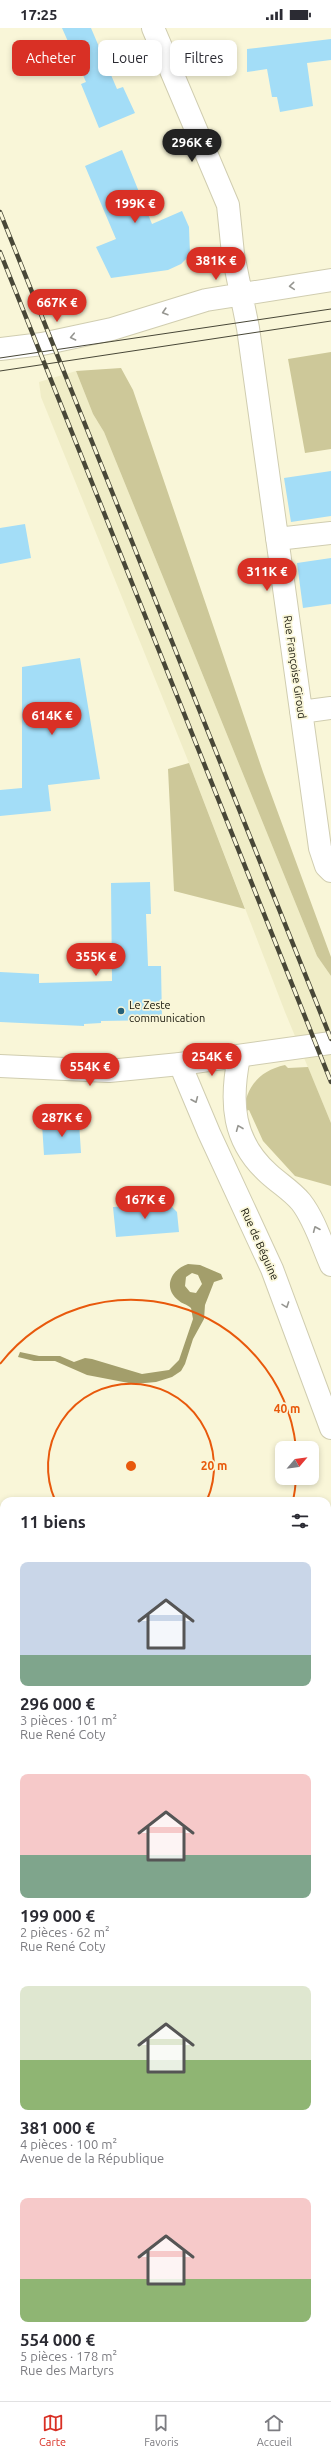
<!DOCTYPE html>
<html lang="fr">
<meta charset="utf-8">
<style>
:root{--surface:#fff;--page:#f7f7f7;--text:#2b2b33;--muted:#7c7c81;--line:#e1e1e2;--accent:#d93025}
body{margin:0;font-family:Ubuntu,sans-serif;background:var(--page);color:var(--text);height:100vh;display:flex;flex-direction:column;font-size:15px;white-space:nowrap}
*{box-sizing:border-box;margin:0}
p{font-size:13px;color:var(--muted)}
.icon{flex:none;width:22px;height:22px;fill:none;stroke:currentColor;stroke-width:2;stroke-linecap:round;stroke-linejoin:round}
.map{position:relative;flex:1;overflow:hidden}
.side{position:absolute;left:0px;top:1469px;width:331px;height:904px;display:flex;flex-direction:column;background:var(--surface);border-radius:12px 12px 0 0;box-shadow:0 2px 6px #0003}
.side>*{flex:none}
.hud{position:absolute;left:12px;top:12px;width:307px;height:36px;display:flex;gap:8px}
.needle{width:26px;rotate:61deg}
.controls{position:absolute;left:275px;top:1413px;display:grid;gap:8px}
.controls a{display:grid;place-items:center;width:44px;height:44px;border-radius:8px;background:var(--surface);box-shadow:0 2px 6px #0003;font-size:20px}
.price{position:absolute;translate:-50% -34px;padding:0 9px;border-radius:14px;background:var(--accent);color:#fff;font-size:13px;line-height:26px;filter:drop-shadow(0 1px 2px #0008)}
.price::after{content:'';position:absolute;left:50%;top:24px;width:12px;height:9px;margin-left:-6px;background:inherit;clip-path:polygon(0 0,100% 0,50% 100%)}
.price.on{background:#222;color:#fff}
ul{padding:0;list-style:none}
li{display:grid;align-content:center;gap:8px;height:212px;padding:0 20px}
li span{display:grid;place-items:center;height:124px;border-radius:8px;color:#555}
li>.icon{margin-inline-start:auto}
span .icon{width:72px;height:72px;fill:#fffc;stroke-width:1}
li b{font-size:17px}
h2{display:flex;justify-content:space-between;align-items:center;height:48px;padding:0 20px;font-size:17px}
.tag{padding:0 14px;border-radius:8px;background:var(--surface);box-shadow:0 2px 6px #0003;font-size:14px;line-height:36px}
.tag.on{background:var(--accent);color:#fff}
.status{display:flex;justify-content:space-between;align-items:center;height:28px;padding:0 20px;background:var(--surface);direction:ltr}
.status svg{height:11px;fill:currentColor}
.menu{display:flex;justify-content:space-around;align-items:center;height:56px;border-top:1px solid var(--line);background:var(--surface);font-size:11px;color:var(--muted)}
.menu a{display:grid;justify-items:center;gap:2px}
.menu .on{color:var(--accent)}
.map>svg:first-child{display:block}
.built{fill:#f0edc7}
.green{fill:#cdc899}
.water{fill:#a39e6b;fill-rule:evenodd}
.building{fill:#a3ddf7}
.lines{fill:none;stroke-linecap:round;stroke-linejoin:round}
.minor-casing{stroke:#d0cdb0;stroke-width:24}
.major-casing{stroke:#d0cdb0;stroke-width:24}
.minor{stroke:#fff;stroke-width:22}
.major{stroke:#fff;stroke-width:22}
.tram{stroke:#484737;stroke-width:1}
.rail-casing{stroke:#484737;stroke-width:4.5}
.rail{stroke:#f9f6d8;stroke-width:3;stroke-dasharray:9;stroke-linecap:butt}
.oneway{stroke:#969691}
.ring{fill:none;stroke:#e8590c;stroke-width:2}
.poi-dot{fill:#256179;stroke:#f9f6d8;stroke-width:1.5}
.labels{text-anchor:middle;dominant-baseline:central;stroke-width:3.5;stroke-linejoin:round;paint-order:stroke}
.street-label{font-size:11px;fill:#16150a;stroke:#f9f6d8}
.poi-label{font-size:11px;fill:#16150a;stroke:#f9f6d8;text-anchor:start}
.centre{fill:#e8590c;stroke:#f9f6d8;stroke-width:2}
.ring-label{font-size:12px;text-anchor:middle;font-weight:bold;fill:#e8590c;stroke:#f9f6d8;stroke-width:3.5;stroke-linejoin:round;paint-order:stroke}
</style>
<div class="status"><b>17:25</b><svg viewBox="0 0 49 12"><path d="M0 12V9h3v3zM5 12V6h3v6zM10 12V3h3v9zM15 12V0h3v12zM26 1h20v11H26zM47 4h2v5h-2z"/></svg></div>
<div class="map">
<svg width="331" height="2373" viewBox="0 0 331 2373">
<rect width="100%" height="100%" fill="#f9f6d8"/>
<path class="built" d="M76 343 93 386 104 404 317 928 331 948V1095L285 984 189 735 41 369 39 354Z"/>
<path class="green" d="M331 324V421L305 425 288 331Z
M121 340 133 362 263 744 331 929V948L317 928 104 404 93 386 76 343Z
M189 735 245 881 174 863 168 741Z
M285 1037 288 1040 308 1039 331 1095V1158L295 1148 263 1113 249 1082 243 1084C247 1058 259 1043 285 1037Z
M173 2369H240L242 2373H172Z"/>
<path class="water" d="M188 1236 200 1237 221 1246 223 1251 214 1254 205 1277 204 1291 193 1311 185 1336 181 1343 172 1349 156 1354 134 1356 87 1347 55 1333H34L18 1329 20 1324 39 1328H60L74 1334 85 1330 92 1331 142 1346 169 1342 179 1332 193 1291 191 1280C187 1276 182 1276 178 1272 162 1259 172 1241 188 1236ZM192 1245 198 1247 202 1256 196 1265 190 1264 185 1258 186 1249Z"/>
<path class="building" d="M62 0H91L117 61 123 59 135 85 99 100 81 56 86 54Z
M331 11V32L307 35 313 78 280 84 277 69H272L267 41 247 44V21Z
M122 122 152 196 182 183 189 199 190 227 181 236 168 242 111 250 96 219 116 211 85 138Z
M331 443V488L291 494 284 450Z
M25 496 31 530 0 536V500Z
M331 530V576L303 580 297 535Z
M80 630 100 751 48 757 51 783 0 788V762L22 760V639Z
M150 854 151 886H146L148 938H161L162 992 101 993V995L84 996V998L0 994V944L39 946V955L112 953 111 855Z
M79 1094 81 1125 44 1127 42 1096Z
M169 1176 177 1184 179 1204 116 1209 113 1179Z"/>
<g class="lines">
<defs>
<path id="minor" d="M153 0 228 177 233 226 248 300 320 820 326 838 331 843
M0 321 42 316 112 301 206 272 331 252
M277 511 331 505
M301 684 331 680
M239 1029C230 1074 232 1113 269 1146 280 1156 292 1163 301 1174 315 1192 322 1217 331 1237
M180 1036 209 1105 272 1241 331 1400
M0 1796 4 1803
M327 2247 331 2246
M325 2369 327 2373
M67 2373 74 2369
M158 2373 159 2369"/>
<path id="major" d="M0 1038 109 1043 180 1036 331 1015"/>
</defs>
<use href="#minor" class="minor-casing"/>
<use href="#major" class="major-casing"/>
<use href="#minor" class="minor"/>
<use href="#major" class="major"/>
<path class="tram" d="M0 330 331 281
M0 343 331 293"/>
<defs>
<path id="rail" d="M0 184 331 1011
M0 224 331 1054"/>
</defs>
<use href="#rail" class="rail-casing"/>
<use href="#rail" class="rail"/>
</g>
<defs><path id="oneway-chevron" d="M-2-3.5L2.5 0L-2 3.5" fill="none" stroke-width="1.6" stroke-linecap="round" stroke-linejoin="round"/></defs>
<g class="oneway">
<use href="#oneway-chevron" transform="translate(292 258) rotate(175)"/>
<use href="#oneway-chevron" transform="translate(165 284) rotate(163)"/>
<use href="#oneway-chevron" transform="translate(73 309) rotate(168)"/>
<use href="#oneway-chevron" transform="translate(195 1072) rotate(67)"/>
<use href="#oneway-chevron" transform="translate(239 1100) rotate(-112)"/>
<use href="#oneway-chevron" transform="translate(316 1201) rotate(-113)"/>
<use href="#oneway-chevron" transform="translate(286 1277) rotate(70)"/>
</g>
<g class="ring">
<path d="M55 1472A83 83 0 1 1 207 1472"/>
<path d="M296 1451A166 166 0 0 1 293 1473M0 1336A166 166 0 0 1 296 1419"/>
</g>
<circle class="poi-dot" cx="121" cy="983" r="4"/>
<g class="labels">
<g class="street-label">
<text transform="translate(295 639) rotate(82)">Rue Françoise Giroud</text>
<text transform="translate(260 1216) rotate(66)">Rue de Béguine</text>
</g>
<g class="poi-label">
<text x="129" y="977">Le Zeste<tspan x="129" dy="13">communication</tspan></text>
</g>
</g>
<circle cx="131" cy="1438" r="6" class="centre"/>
<g class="ring-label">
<text x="287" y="1385">40 m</text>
<text x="214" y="1442">20 m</text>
</g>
</svg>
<div class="controls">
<a><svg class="needle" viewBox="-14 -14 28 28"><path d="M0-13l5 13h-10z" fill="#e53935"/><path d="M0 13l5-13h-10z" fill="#7c7c81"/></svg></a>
</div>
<b class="price on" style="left:192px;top:135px">296K €</b>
<b class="price" style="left:135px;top:196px">199K €</b>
<b class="price" style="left:216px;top:253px">381K €</b>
<b class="price" style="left:57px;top:295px">667K €</b>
<b class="price" style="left:267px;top:564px">311K €</b>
<b class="price" style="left:52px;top:708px">614K €</b>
<b class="price" style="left:96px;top:949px">355K €</b>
<b class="price" style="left:212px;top:1049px">254K €</b>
<b class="price" style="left:90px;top:1059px">554K €</b>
<b class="price" style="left:62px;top:1110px">287K €</b>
<b class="price" style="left:145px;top:1192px">167K €</b>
<div class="hud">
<a class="tag on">Acheter</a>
<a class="tag">Louer</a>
<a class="tag">Filtres</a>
</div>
<section class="side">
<h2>11 biens<svg class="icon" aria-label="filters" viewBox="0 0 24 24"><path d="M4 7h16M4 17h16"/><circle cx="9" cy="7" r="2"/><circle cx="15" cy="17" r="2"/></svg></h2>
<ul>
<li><span style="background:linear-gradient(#c9d6e8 75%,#7fa58c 0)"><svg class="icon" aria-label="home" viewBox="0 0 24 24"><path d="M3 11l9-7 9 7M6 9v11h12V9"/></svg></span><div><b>296 000 €</b><p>3 pièces · 101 m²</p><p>Rue René Coty</p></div></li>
<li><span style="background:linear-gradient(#f6c9c9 65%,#7fa58c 0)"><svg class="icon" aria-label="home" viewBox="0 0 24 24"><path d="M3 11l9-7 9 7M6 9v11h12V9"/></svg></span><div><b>199 000 €</b><p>2 pièces · 62 m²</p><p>Rue René Coty</p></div></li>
<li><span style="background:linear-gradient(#dfe7d0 60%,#8fb573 0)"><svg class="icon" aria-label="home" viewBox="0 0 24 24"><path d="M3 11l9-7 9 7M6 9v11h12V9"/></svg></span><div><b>381 000 €</b><p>4 pièces · 100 m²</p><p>Avenue de la République</p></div></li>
<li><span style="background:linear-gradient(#f6c9c9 65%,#8fb573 0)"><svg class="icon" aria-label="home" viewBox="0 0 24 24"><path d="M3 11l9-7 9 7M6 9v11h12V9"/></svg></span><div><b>554 000 €</b><p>5 pièces · 178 m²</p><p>Rue des Martyrs</p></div></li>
</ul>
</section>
</div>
<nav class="menu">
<a class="on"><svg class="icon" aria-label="map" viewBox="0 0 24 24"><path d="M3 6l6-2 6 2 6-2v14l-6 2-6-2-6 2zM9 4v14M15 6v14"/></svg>Carte</a>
<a><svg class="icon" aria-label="saved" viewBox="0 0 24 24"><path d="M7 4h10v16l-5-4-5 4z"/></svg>Favoris</a>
<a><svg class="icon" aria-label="home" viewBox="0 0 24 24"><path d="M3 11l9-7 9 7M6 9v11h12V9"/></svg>Accueil</a>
</nav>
